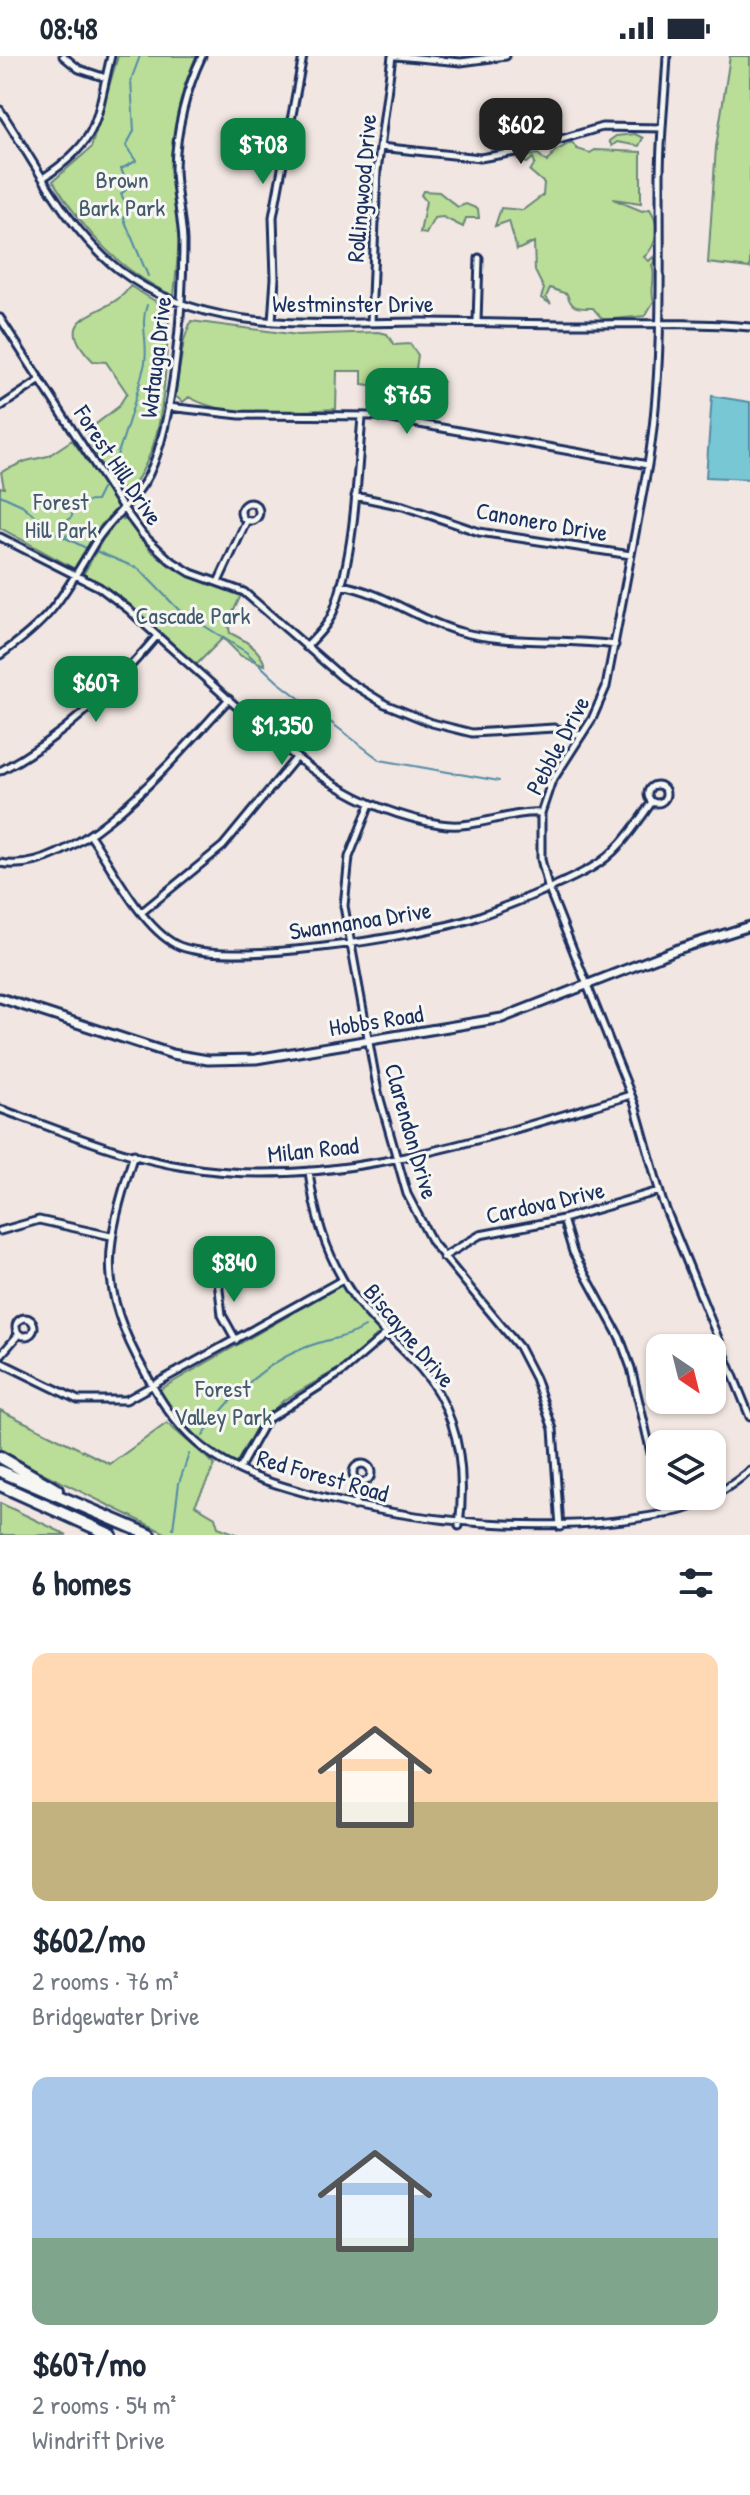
<!DOCTYPE html>
<meta charset="utf-8">
<style>
:root{--surface:#fff;--page:#f6f6f7;--text:#1f2937;--muted:#747a83;--accent:#0b8043}
body{margin:0;font-family:"Patrick Hand",sans-serif;background:var(--page);color:var(--text);height:100vh;display:flex;flex-direction:column;font-size:30px;white-space:nowrap}
*{box-sizing:border-box;margin:0}
p{font-size:26px;color:var(--muted)}
.icon{flex:none;width:44px;height:44px;fill:none;stroke:currentColor;stroke-width:2;stroke-linecap:round;stroke-linejoin:round}
.map{position:relative;height:1479px;overflow:hidden}
.side{display:flex;flex-direction:column;background:var(--surface);flex:1}
.side>*{flex:none}
.needle{width:52px;rotate:145deg}
.buttons{position:absolute;left:646px;top:1278px;display:grid;gap:16px}
.buttons a{display:grid;place-items:center;width:80px;height:80px;border-radius:16px;background:var(--surface);box-shadow:0 2px 6px #0004;font-size:40px}
.price{position:absolute;translate:-50% -68px;padding:0 18px;border-radius:16px;background:var(--accent);color:#fff;font-size:26px;line-height:52px;filter:drop-shadow(0 2px 4px #0008)}
.price::after{content:'';position:absolute;left:50%;top:48px;width:24px;height:18px;margin-left:-12px;background:inherit;clip-path:polygon(0 0,100% 0,50% 100%)}
.price.active{background:#222;color:#fff}
ul{padding:0;list-style:none}
li{display:grid;align-content:center;gap:16px;height:424px;padding:0 32px}
li span{display:grid;place-items:center;height:248px;border-radius:16px;color:#555}
li>.icon{margin-inline-start:auto}
span .icon{width:144px;height:144px;fill:#fffc;stroke-width:1}
li b{font-size:34px}
h2{display:flex;justify-content:space-between;align-items:center;height:96px;padding:0 32px;font-size:34px}
.status{display:flex;justify-content:space-between;align-items:center;height:56px;padding:0 40px;background:var(--surface);direction:ltr}
.status svg{height:22px;fill:currentColor}
.map>svg:first-child{display:block}
.green{fill:#badd97;stroke:#6a867a;stroke-width:2}
.water{fill:#78c7d5;stroke:#538aa5;stroke-width:2}
.lines{fill:none;stroke-linecap:round;stroke-linejoin:round}
.stream{stroke:#538aa5;stroke-width:2}
.minor-casing{stroke:#1b2f5e;stroke-width:11}
.tertiary-casing{stroke:#1b2f5e;stroke-width:13}
.motorway-casing{stroke:#1b2f5e;stroke-width:16}
.minor{stroke:#f6f6f2;stroke-width:5}
.tertiary{stroke:#f6f6f2;stroke-width:7}
.motorway{stroke:#f6f6f2;stroke-width:10}
.labels{text-anchor:middle;dominant-baseline:central;stroke-width:6;stroke-linejoin:round;paint-order:stroke}
.park-label{font-size:24px;fill:#435a6c;stroke:#f6f6f2}
.street-label{font-size:24px;fill:#1b2f5e;stroke:#f6f6f2}
</style>
<div class="status"><b>08:48</b><svg viewBox="0 0 49 12"><path d="M0 12V9h3v3zM5 12V6h3v6zM10 12V3h3v9zM15 12V0h3v12zM26 1h20v11H26zM47 4h2v5h-2z"/></svg></div>
<div class="map">
<svg width="750" height="1479" viewBox="0 0 750 1479">
<rect width="100%" height="100%" fill="#f1e6e1"/>
<filter id="ink" filterUnits="userSpaceOnUse"><feTurbulence type="fractalNoise" baseFrequency=".0125" numOctaves="2"/><feDisplacementMap in="SourceGraphic" scale="16" xChannelSelector="R" yChannelSelector="G"/><feConvolveMatrix kernelMatrix="1 2 1 2 8 2 1 2 1" color-interpolation-filters="sRGB"/></filter>
<g filter="url(#ink)">
<path class="green" d="M118 0H196L184 31 171 104 179 186 174 240C119 215 84 175 53 125L91 92Z
M730 0H750V212L708 207 716 91Z
M635 78 643 82 639 90 617 86 612 90 609 85 616 80Z
M572 86 577 93 590 97 595 94 641 96V147L613 143 642 155 650 153C660 169 658 189 644 201L649 205 653 201 656 205 652 209C657 222 649 233 654 245L645 260 603 264 593 252C578 252 572 254 567 238L550 232 546 241 551 248 541 242 544 233 535 215 534 186 517 194 509 165 495 170 501 152 523 154 543 139 544 127 530 115 535 107 533 102 527 107 518 103 538 98 547 106 555 95Z
M423 135 439 136 458 151 466 148 478 153 479 162H466L463 171 443 161 434 162 426 178 420 177 426 145 421 139Z
M130 230 170 254C163 316 170 385 128 436 107 425 93 397 87 375L118 351 127 337 106 306 93 305C44 255 112 262 130 230Z
M191 265 298 279 378 276 387 278 394 289 410 288 418 299 416 313 443 326 436 337 362 328V315H337L336 353C290 355 229 364 189 341L183 346 175 340 184 284Z
M72 384 120 449 101 469 75 513 0 472V431L4 432 1 416 26 405 48 400Z
M120 462 128 465 150 494 171 511 241 539 228 567 230 577C245 584 260 593 265 609L241 600 223 582 196 609 130 549 83 519 103 483Z
M342 1229 380 1278 341 1311 284 1344 259 1367 234 1411 184 1369 159 1334Z
M0 1354 110 1408 167 1367 215 1409 195 1449 215 1461 218 1471 239 1479H169L0 1396Z
M0 1447 67 1479H0Z"/>
<path class="water" d="M712 340 750 346V423L706 421Z"/>
<g class="lines">
<path class="stream" d="M140 0 131 24 134 75 126 90 136 105 121 113 129 131 121 138 127 150 124 163 148 220
M112 425V413C125 380 135 345 144 311 150 290 139 269 147 249
M0 439 22 449 56 477 86 492
M65 481 69 477 64 469 72 460 73 446 96 445 102 433
M96 495 139 513 179 554 246 596 278 626 380 704 499 725
M203 1380C230 1340 266 1305 312 1289 331 1282 348 1282 365 1271
M173 1473 179 1427 189 1398"/>
<defs>
<path id="minor" d="M63 0 79 13 106 22
M396 0 461 6 506 0
M667 0C665 41 660 81 660 122 660 218 663 315 648 409L606 631 592 663 551 727 541 757V803L548 831 635 1049 662 1144 750 1361
M0 54C36 108 67 174 119 214 207 281 319 266 423 266 476 266 528 268 581 268 638 268 693 266 750 271
M380 91 480 102 522 95 602 71 662 72
M43 122C102 83 95 64 111 0
M0 262 123 452 143 479 170 504 191 517 244 536 343 622 385 648 432 667 472 677 554 672 582 679
M272 266 275 222 273 161 303 0
M477 266 479 202
M371 267 377 115 392 0
M0 351 39 325
M168 351 240 359 375 360 648 409
M355 440 403 450 479 476 631 499
M241 456a9 9 0 1 1 18 0a9 9 0 1 1-18 0Z
M0 481 99 531 128 553C161 584 195 613 228 643 295 702 348 753 440 768 476 774 506 755 541 757
M219 524 247 464
M341 529C384 536 419 565 461 576 510 589 564 582 615 589
M306 591C318 579 330 567 335 551 355 494 357 421 362 361
M0 599C55 560 62 541 96 485 111 461 136 444 149 418 175 364 183 246 183 185 182 160 175 136 175 112 176 75 186 33 202 0
M0 715C64 681 110 635 157 580
M648 738a9 9 0 1 1 18 0a9 9 0 1 1-18 0Z
M370 748 349 801 344 850 378 1036 407 1138 432 1186 519 1291 535 1322 553 1373 560 1471
M90 779C112 811 141 870 175 888 221 913 421 880 474 862 507 850 561 829 591 812 618 797 634 771 652 746
M0 807C77 823 180 695 229 643
M142 856 223 790 295 703
M0 1053C60 1074 122 1101 185 1111 335 1136 489 1080 631 1039
M134 1098C105 1191 96 1229 146 1318 159 1342 174 1367 196 1386 232 1418 282 1431 328 1443 436 1470 574 1479 682 1454 708 1446 729 1431 750 1415
M309 1115C314 1159 328 1204 354 1241 374 1268 400 1289 421 1313 460 1358 466 1414 459 1470
M563 1163 573 1196 620 1282 631 1312 660 1435
M0 1175 39 1164 111 1180
M443 1201 480 1179 563 1163 659 1135
M217 1216 222 1259 236 1284
M16 1271a9 9 0 1 1 18 0a9 9 0 1 1-18 0Z
M0 1300 19 1278
M0 1306 78 1344H126L342 1224
M353 1417a9 9 0 1 1 18 0a9 9 0 1 1-18 0Z
M239 1413 266 1364 342 1316 386 1278
M661 1440 666 1458
M354 1450 360 1426"/>
<path id="tertiary" d="M0 942 172 998 208 1004 256 1003 502 962 678 893 750 870"/>
<path id="motorway" d="M0 1401 57 1434
M0 1415 150 1479
M0 1429 111 1479"/>
</defs>
<use href="#minor" class="minor-casing"/>
<use href="#tertiary" class="tertiary-casing"/>
<use href="#motorway" class="motorway-casing"/>
<use href="#minor" class="minor"/>
<use href="#tertiary" class="tertiary"/>
<use href="#motorway" class="motorway"/>
</g>
</g>
<g class="labels">
<g class="park-label">
<text x="122" y="123">Brown<tspan x="122" dy="28">Bark Park</tspan></text>
<text x="61" y="445">Forest<tspan x="61" dy="28">Hill Park</tspan></text>
<text x="193" y="559">Cascade Park</text>
<text x="223" y="1332">Forest<tspan x="223" dy="28">Valley Park</tspan></text>
</g>
<g class="street-label">
<text transform="translate(361 132) rotate(-85)">Rollingwood Drive</text>
<text x="353" y="247">Westminster Drive</text>
<text transform="translate(155 301) rotate(-83)">Watauga Drive</text>
<text transform="translate(119 409) rotate(56)">Forest Hill Drive</text>
<text transform="translate(542 465) rotate(10)">Canonero Drive</text>
<text transform="translate(557 689) rotate(-62)">Pebble Drive</text>
<text transform="translate(360 864) rotate(-9)">Swannanoa Drive</text>
<text transform="translate(376 964) rotate(-9)">Hobbs Road</text>
<text transform="translate(412 1075) rotate(74)">Clarendon Drive</text>
<text transform="translate(313 1093) rotate(-6)">Milan Road</text>
<text transform="translate(545 1146) rotate(-13)">Cardova Drive</text>
<text transform="translate(410 1279) rotate(50)">Biscayne Drive</text>
<text transform="translate(323 1419) rotate(16)">Red Forest Road</text>
</g>
</g>
</svg>
<div class="buttons">
<a><svg class="needle" viewBox="-14 -14 28 28"><path d="M0-13l5 13h-10z" fill="#e53935"/><path d="M0 13l5-13h-10z" fill="#747a83"/></svg></a>
<a><svg class="icon" aria-label="layers" viewBox="0 0 24 24"><path d="M12 4l9 5-9 5-9-5zM3 14l9 5 9-5"/></svg></a>
</div>
<b class="price active" style="left:521px;top:110px">$602</b>
<b class="price" style="left:263px;top:130px">$708</b>
<b class="price" style="left:407px;top:380px">$765</b>
<b class="price" style="left:96px;top:668px">$607</b>
<b class="price" style="left:282px;top:711px">$1,350</b>
<b class="price" style="left:234px;top:1248px">$840</b>
</div>
<section class="side">
<h2>6 homes<svg class="icon" aria-label="filters" viewBox="0 0 24 24"><path d="M4 7h16M4 17h16"/><circle cx="9" cy="7" r="2"/><circle cx="15" cy="17" r="2"/></svg></h2>
<ul>
<li><span style="background:linear-gradient(#ffd9b3 60%,#c2b280 0)"><svg class="icon" aria-label="home" viewBox="0 0 24 24"><path d="M3 11l9-7 9 7M6 9v11h12V9"/></svg></span><div><b>$602/mo</b><p>2 rooms · 76 m²</p><p>Bridgewater Drive</p></div></li>
<li><span style="background:linear-gradient(#a9c7e8 65%,#7fa58c 0)"><svg class="icon" aria-label="home" viewBox="0 0 24 24"><path d="M3 11l9-7 9 7M6 9v11h12V9"/></svg></span><div><b>$607/mo</b><p>2 rooms · 54 m²</p><p>Windrift Drive</p></div></li>
</ul>
</section>
